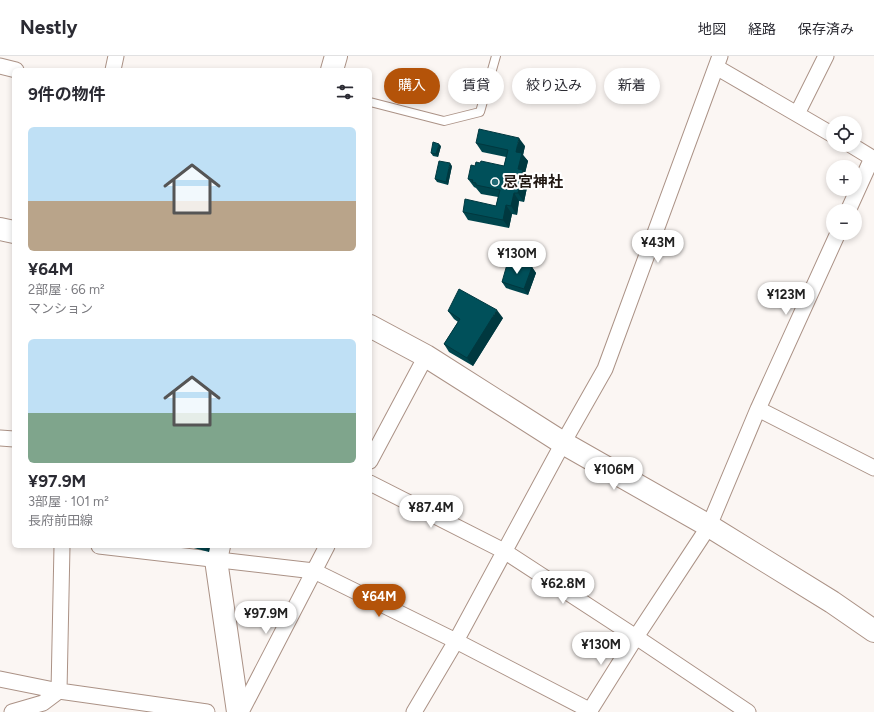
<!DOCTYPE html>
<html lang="ja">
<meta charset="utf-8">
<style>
:root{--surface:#fff;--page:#f2f2f3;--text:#2b2b33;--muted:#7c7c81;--line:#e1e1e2;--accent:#b45309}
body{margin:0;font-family:Figtree,"Noto Sans JP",sans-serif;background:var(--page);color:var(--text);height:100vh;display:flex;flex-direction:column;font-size:15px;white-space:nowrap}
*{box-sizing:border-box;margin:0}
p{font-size:13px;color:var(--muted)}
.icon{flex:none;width:22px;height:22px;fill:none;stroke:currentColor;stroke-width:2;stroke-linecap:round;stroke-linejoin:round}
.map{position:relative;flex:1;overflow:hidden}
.sheet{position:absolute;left:12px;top:12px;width:360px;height:480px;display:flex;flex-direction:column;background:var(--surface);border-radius:6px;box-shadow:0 2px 6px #0003}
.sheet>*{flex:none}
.hud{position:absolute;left:384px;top:12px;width:380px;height:36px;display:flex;gap:8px}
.fabs{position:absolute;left:826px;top:60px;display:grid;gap:8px}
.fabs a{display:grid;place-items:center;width:36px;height:36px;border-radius:50%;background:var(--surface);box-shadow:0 2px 6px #0003;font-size:20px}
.price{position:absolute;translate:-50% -34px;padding:0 9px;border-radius:14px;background:#fff;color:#222;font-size:13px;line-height:26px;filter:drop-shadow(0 1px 2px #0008)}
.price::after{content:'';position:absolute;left:50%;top:24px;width:12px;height:9px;margin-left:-6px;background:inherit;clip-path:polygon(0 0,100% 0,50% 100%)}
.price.active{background:var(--accent);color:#fff}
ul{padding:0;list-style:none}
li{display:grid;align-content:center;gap:8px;height:212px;padding:0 16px}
li span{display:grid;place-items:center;height:124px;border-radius:6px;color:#555}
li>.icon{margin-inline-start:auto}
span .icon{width:72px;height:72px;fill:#fffc;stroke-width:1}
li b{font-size:17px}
h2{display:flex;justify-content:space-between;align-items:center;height:48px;padding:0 16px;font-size:17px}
.tag{padding:0 14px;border-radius:18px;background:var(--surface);box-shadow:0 2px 6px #0003;font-size:14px;line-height:36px}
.tag.active{background:var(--accent);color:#fff}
header{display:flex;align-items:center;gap:24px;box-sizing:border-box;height:56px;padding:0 20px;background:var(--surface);border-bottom:1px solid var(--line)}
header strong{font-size:19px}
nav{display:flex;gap:22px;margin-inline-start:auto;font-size:14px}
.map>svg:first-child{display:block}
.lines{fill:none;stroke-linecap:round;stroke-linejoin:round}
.lane-casing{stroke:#ab9286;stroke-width:10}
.street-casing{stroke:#ab9286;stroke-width:17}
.secondary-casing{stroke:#ab9286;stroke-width:24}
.lane{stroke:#fff;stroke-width:8}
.street{stroke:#fff;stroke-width:15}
.secondary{stroke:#fff;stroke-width:22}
.wall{fill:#00454d}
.shaded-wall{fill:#00383f}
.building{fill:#00505a;stroke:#00383f}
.poi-dot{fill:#216a75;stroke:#fff;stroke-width:1.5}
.labels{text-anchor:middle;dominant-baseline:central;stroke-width:4;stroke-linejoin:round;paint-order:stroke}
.poi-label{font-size:15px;font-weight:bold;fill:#201712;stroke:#fff;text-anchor:start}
</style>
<header>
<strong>Nestly</strong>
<nav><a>地図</a><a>経路</a><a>保存済み</a></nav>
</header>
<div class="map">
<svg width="874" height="656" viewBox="0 0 874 656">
<rect width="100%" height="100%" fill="#fbf6f3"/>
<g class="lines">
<defs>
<path id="lane" d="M370 46 444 65 480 56 496 0"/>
<path id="street" d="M0 10 16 14
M716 11 833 79
M113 14 116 0
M797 58 826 0
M851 89 874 103
M848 155 872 102
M758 353 874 412
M0 382 14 383
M370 405 426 300
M370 427 504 495 636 581 748 656
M99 490 314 515 456 585 589 654
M0 623 59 635 207 656
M59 635 62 490
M12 656 43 647 59 635
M241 656 327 490
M414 656 456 585 563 387 605 313 720 0
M589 656 636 581 709 470 758 353 838 177"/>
<path id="secondary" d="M332 14 336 0
M0 173 14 176
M370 270 426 300 563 387 709 470 832 546 874 575
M219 490 216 504 238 656"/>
</defs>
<use href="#lane" class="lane-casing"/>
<use href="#street" class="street-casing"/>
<use href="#secondary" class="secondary-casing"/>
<use href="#lane" class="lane"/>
<use href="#street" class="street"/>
<use href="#secondary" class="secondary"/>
</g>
<path class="wall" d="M476 87 525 90 523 99 528 105 525 117 529 122 524 146 519 145 517 159 512 158 509 172 468 164 463 156 496 150 498 141 481 138 476 132 474 131 468 123 475 110 480 107 504 110 506 101 482 96Z
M441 90 438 101 433 100 431 97Z
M452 110 448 129 437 126 435 123Z
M532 211 536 217 528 239 506 232 502 226Z
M448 255 503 262 473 310 449 296 444 288 458 266 454 263Z
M186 490H210L209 496Z"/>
<path class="shaded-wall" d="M519 82 525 90 523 99 528 105 525 117 529 122 524 146 518 137V113L516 96Z
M439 88 441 90 438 101 436 98Z
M450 107 452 110 448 129 446 126Z
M514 137 519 145 517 159 511 150Z
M506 149 512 158 509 172 503 164Z
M532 211 536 217 528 239 524 233Z
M497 254 503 262 473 310 467 302Z
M205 490H210L209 496 205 491Z"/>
<path class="building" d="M479 73 519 82 516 96 522 97 518 113 523 114 518 137H514L511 150 506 149 503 164 463 156 465 143 496 150 500 134 476 129V127L472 126 473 124 468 123 471 109 475 110 476 106 480 107 481 105 504 110 508 94 476 87Z
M433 86 439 88 436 98 431 97Z
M439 105 450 107 446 126 435 123Z
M508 205 532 211 524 233 502 226Z
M459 233 497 254 467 302 444 288 460 263 448 255Z"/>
<circle class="poi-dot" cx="495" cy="126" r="4"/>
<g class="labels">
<g class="poi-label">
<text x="503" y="126">忌宮神社</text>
</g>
</g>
</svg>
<div class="fabs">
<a><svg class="icon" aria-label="locate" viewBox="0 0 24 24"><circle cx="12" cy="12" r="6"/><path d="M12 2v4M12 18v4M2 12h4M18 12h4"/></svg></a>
<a>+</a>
<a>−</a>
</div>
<b class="price" style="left:658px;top:208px">¥43M</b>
<b class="price" style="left:517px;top:219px">¥130M</b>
<b class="price" style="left:786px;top:260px">¥123M</b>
<b class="price" style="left:614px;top:435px">¥106M</b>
<b class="price" style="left:431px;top:473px">¥87.4M</b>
<b class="price" style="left:563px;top:549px">¥62.8M</b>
<b class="price active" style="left:379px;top:562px">¥64M</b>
<b class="price" style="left:266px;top:579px">¥97.9M</b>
<b class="price" style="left:601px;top:610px">¥130M</b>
<div class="hud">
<a class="tag active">購入</a>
<a class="tag">賃貸</a>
<a class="tag">絞り込み</a>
<a class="tag">新着</a>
</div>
<section class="sheet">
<h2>9件の物件<svg class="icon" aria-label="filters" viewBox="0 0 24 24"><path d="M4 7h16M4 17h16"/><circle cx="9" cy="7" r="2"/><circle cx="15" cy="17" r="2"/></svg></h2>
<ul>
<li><span style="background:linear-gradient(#bfe0f5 60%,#b9a48a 0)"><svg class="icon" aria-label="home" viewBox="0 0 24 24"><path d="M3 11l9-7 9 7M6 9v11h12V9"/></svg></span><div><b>¥64M</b><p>2部屋 · 66 m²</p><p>マンション</p></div></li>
<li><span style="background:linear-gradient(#bfe0f5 60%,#7fa58c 0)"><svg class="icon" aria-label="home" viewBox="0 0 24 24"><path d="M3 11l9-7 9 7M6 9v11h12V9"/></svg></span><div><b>¥97.9M</b><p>3部屋 · 101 m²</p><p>長府前田線</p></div></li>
</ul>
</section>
</div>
